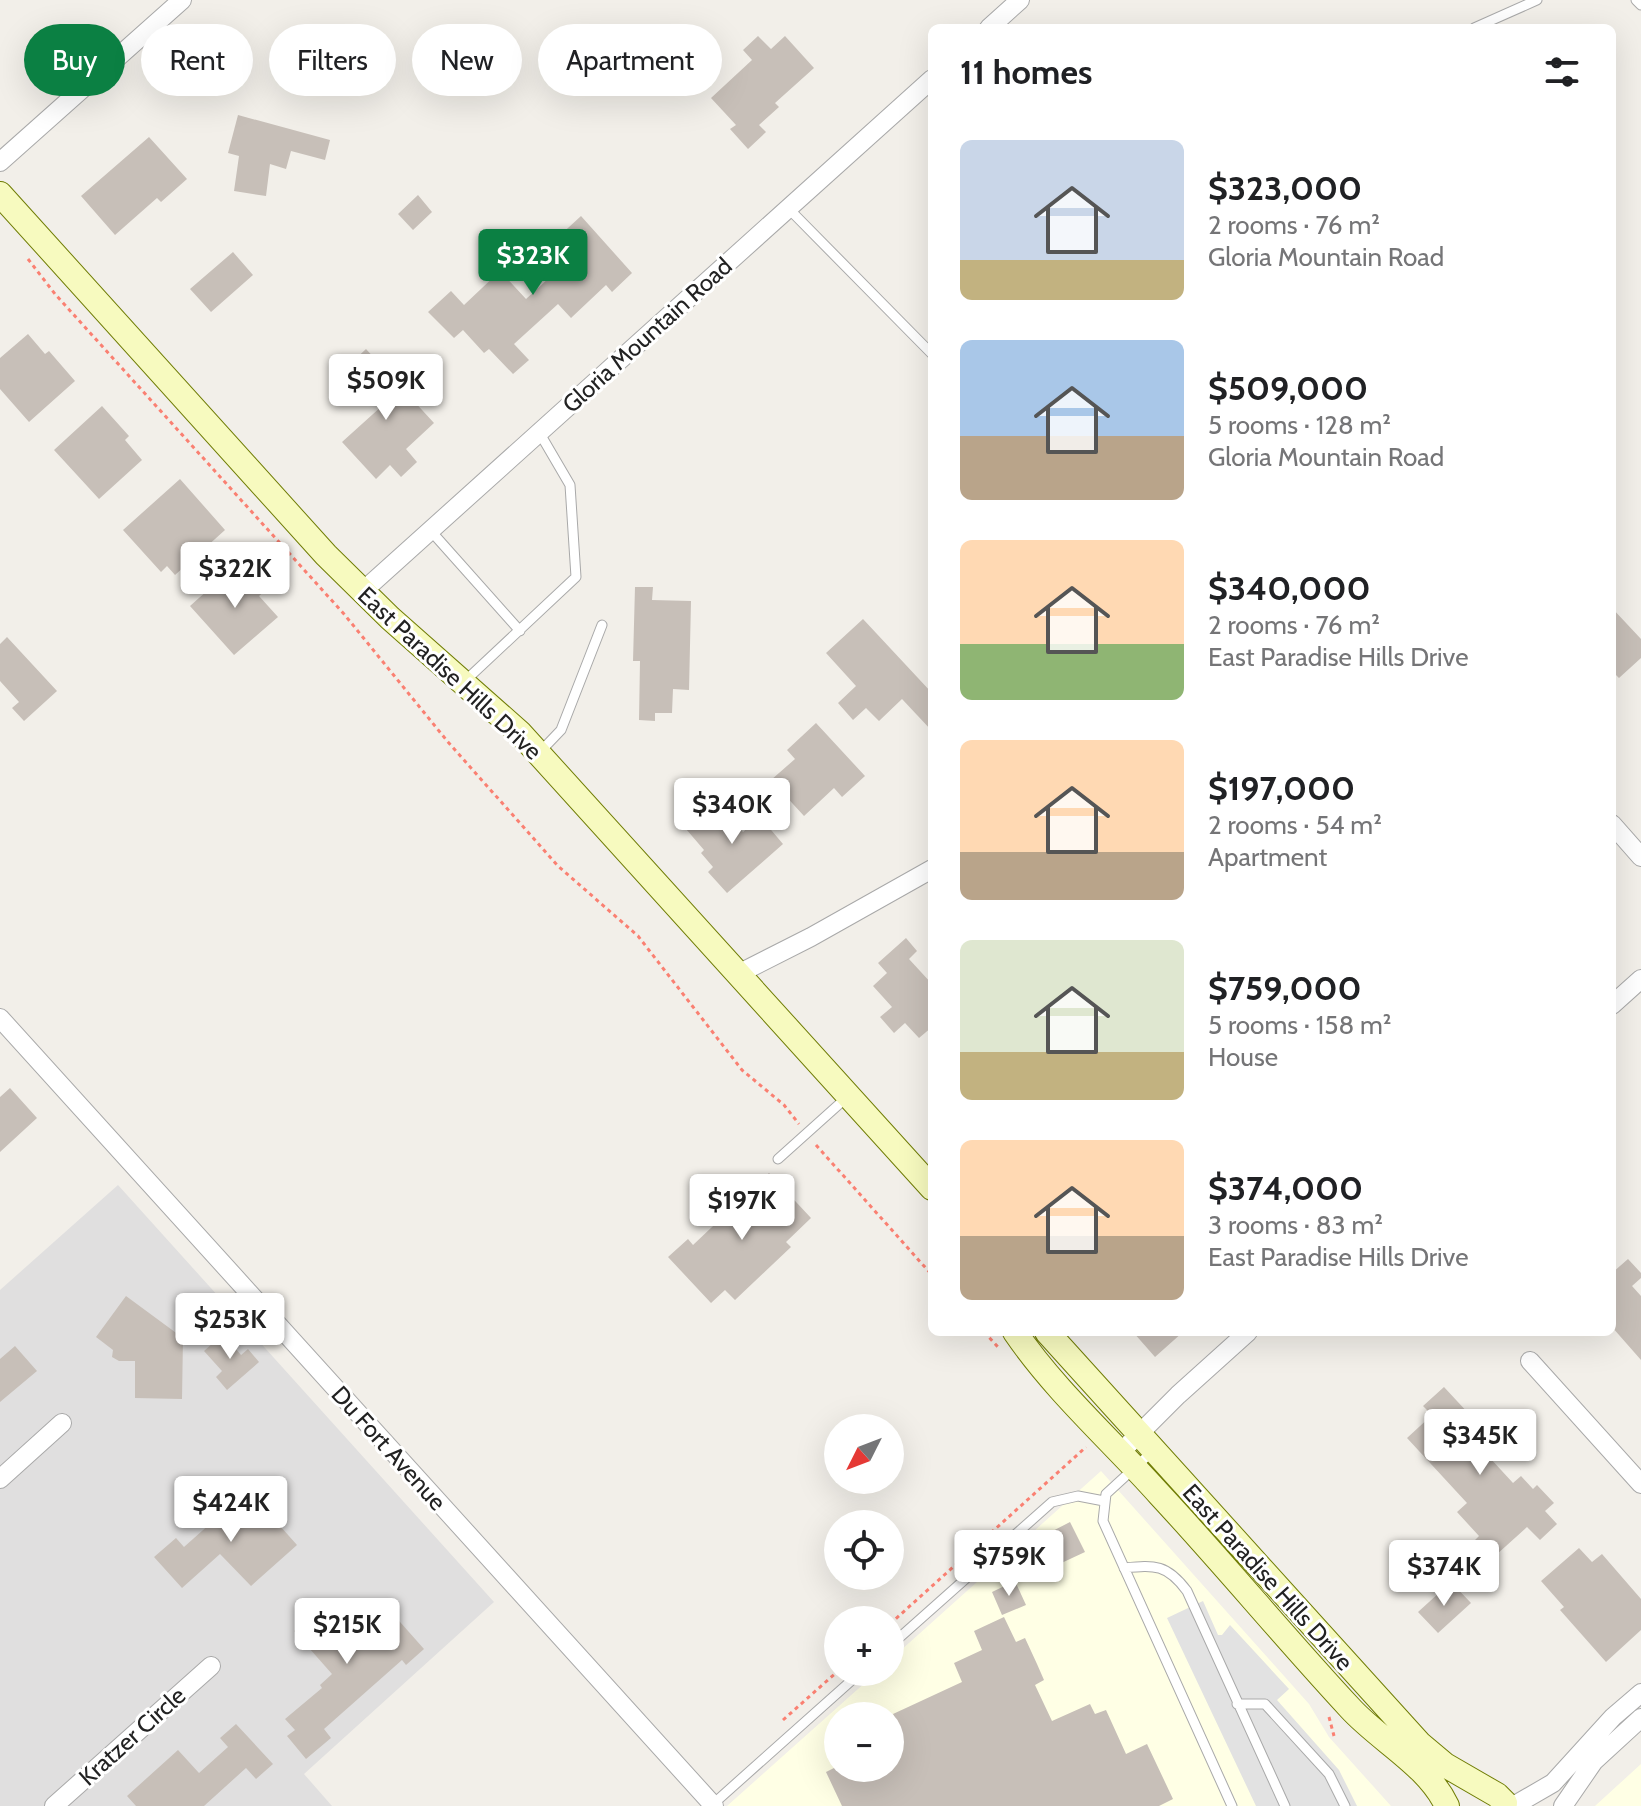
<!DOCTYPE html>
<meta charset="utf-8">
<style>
:root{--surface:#fff;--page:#f6f6f6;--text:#202124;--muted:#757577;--accent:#0b8043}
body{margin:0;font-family:Cabin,sans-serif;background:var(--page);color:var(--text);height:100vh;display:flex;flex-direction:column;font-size:30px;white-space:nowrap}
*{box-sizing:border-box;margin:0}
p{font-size:26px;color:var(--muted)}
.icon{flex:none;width:44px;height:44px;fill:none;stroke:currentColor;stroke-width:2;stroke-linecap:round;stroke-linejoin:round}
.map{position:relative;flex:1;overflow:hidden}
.side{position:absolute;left:928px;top:24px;width:688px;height:1312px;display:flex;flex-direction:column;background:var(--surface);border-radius:12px;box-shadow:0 8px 32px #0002}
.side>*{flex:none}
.guide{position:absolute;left:24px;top:24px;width:760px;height:72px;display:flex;gap:16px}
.needle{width:52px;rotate:228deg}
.buttons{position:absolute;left:824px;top:1414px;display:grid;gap:16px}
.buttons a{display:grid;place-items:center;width:80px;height:80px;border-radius:50%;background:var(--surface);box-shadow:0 8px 32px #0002;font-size:40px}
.price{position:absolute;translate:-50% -68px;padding:0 18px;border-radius:8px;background:#fff;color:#222;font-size:26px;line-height:52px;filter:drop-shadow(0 2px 4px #0008)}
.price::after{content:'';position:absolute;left:50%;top:48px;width:24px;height:18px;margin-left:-12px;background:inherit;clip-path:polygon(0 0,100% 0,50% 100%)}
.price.on{background:var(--accent);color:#fff}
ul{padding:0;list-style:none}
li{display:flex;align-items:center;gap:24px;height:200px;padding:0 32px}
li span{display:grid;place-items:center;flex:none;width:224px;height:160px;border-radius:12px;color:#555}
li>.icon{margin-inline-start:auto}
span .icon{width:96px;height:96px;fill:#fffc;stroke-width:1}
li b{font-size:34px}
h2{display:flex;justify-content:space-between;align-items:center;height:96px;padding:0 32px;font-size:34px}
.pill{padding:0 28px;border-radius:36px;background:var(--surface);box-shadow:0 8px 32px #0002;font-size:28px;line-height:72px}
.pill.on{background:var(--accent);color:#fff}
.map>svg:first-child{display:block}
.residential{fill:#e0dfdf}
.education{fill:#ffffe5;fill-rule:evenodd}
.parking{fill:#e2e2e2}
.building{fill:#c7bfb8}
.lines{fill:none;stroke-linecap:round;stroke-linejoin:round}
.lane-casing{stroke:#a9a9a9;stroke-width:11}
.street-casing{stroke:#a9a9a9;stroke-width:20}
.secondary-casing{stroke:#707d05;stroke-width:26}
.path{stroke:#fa8072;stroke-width:3;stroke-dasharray:4 4;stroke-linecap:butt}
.lane{stroke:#fff;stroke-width:9}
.street{stroke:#fff;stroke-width:18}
.secondary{stroke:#f7fabf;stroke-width:24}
.labels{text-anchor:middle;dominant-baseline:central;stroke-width:6;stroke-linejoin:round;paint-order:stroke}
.street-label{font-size:24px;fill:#222;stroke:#fff}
</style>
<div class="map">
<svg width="1641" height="1806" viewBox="0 0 1641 1806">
<rect width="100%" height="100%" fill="#f2efe9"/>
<path class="residential" d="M118 1185 494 1602 304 1774 332 1806H0V1290Z"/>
<path class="education" d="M1101 1471 1309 1704 1329 1737 1391 1806H727L877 1672H890V1660ZM838 1716H890V1768H838Z
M1641 1764V1806H1595Z"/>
<path class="parking" d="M1203 1601 1218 1635H1222L1230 1625 1289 1689 1277 1700 1339 1770 1357 1806H1256L1167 1618Z"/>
<path class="building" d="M758 36 771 49 785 36 814 68 775 103 779 107 759 125 766 132 748 149 730 129 736 125 711 98 752 60 743 50Z
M238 115 330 140 325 160 291 151 286 169 270 164 266 196 234 191 239 156 228 153Z
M149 137 187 179 161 202 157 198 115 235 81 196Z
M418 195 432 212 413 230 398 214Z
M581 216 632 273 612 292 606 285 571 318 558 304 514 344 529 360 513 374 489 349 484 353 463 330 454 338 428 312 451 291 464 305 500 271 526 299 572 257 556 239Z
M233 252 253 275 211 312 190 289Z
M28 334 45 354 49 351 75 381 29 422 0 389V358Z
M366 349 434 423 406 449 417 462 401 477 390 465 376 479 342 442 383 405 347 367Z
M102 406 129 436 125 440 142 460 99 499 54 450Z
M180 479 225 530 175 575 167 566 161 572 123 530Z
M237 564 253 583 257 579 266 590 259 596 278 617 234 655 190 606Z
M635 587H653L652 600 691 601 689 690 673 689 672 713H655V721L639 720 640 661H633Z
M1612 608 1641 639V658L1619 678 1612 671Z
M863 619 932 693V731L902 699 879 721 866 708 853 720 838 703 856 686 826 653Z
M7 637 57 691 24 721 12 708 19 702 0 681V644Z
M816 723 865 776 842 797 834 788 804 816 771 780 795 759 787 750Z
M717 802 743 832 760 817 783 844 727 893 708 872 713 867 701 853 704 850 686 829Z
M906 938 917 951 909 959 932 984V1027L919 1038 905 1023 894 1033 880 1017 892 1007 873 986 887 973 878 963Z
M10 1088 37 1118 0 1152V1097Z
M769 1173 811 1218 786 1242 791 1247 735 1300 725 1290 711 1303 668 1257 688 1239 693 1245Z
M1628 1259 1641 1273V1278L1632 1286 1641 1296V1360L1612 1327V1273Z
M126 1296 183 1338 182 1399 135 1398V1361H119L112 1357 113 1350 96 1337Z
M1133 1332H1183L1155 1357Z
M223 1334 241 1355 248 1349 259 1362 227 1390 216 1377 222 1371 204 1351Z
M15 1346 37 1371 0 1402V1359Z
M1444 1387 1470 1415 1476 1410 1488 1423 1482 1428 1501 1448 1490 1458 1513 1483 1521 1476 1533 1489 1537 1485 1554 1503 1545 1511 1557 1524 1540 1540 1527 1527 1496 1555 1489 1548 1477 1559 1467 1548 1479 1536 1457 1512 1467 1503 1407 1438 1432 1415 1423 1406Z
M248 1490 297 1545 251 1586 220 1554 182 1588 154 1557 176 1538 184 1547Z
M1070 1522 1085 1552 1055 1566 1041 1537Z
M1579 1548 1592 1562 1602 1554 1641 1599V1630L1606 1662 1560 1610 1564 1607 1541 1581Z
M1015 1581 1026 1605 1002 1615 992 1592Z
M1451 1582 1471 1603 1438 1633 1418 1612Z
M324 1604 333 1614 342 1606 353 1618 358 1613 366 1622 385 1605 424 1649 406 1665 402 1660 324 1729 331 1738 306 1759 287 1736 295 1730 285 1719 322 1688 320 1685 332 1674 294 1631Z
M1004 1617 1016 1642 1025 1638 1037 1664 1044 1680 1035 1685 1052 1721 1090 1704 1095 1714 1106 1710 1126 1754 1147 1744 1173 1799 1159 1806H842L826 1772 834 1768H890V1742L903 1736 893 1714 962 1682 954 1663 982 1650 974 1631Z
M236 1724 273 1764 256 1779 246 1768 204 1806H136L127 1796 178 1750 199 1773 228 1747 220 1738Z"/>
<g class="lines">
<defs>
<path id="lane" d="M1636 0 1641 5
M1474 28 1537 0
M788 208 932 354
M430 530 520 631
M465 681 576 577 570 485 539 432
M539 753 561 730 602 625
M778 1159 846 1098
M1154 1450 1106 1494 1103 1521 1232 1806
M1124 1568C1155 1565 1167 1564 1187 1591L1285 1806
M890 1646 1052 1502 1078 1496 1104 1501
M1237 1704H1265L1329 1774 1345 1806
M712 1805 861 1672"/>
<path id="street" d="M989 28 1020 0
M0 162 182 0
M362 592 932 79
M1612 824 1641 857
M738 974 811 937 932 869
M1612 1005 1641 979
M0 1018 714 1806
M1530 1361 1641 1484
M1119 1454 1178 1395 1248 1332
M0 1479 62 1423
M1515 1805 1553 1783 1613 1717 1641 1693
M54 1806 211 1666
M1563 1806 1594 1761 1641 1718"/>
<path id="secondary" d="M0 194 326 555 390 618 520 733 932 1188
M1015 1332C1056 1392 1112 1441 1160 1495 1225 1565 1285 1638 1350 1708 1380 1741 1428 1765 1447 1806
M1047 1332 1420 1744 1445 1765 1497 1795 1505 1803"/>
</defs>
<use href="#lane" class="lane-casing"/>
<use href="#street" class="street-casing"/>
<use href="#secondary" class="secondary-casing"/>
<path class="path" d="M28 259 55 294 344 614 448 742 558 866 638 936 742 1070 784 1105 799 1124
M816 1145 932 1275
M984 1332 998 1347
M890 1624 1086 1447
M1329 1717 1334 1736
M783 1720 838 1671"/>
<use href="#lane" class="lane"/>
<use href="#street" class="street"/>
<use href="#secondary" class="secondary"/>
</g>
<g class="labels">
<g class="street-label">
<text transform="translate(647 335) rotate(-42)">Gloria Mountain Road</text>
<text transform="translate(450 673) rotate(43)">East Paradise Hills Drive</text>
<text transform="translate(389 1448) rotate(48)">Du Fort Avenue</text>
<text transform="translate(1268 1577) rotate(48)">East Paradise Hills Drive</text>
<text transform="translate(132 1736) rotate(-42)">Kratzer Circle</text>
</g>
</g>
</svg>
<div class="buttons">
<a><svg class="needle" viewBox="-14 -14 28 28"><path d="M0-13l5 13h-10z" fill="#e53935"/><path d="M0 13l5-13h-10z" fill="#757577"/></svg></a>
<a><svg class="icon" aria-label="locate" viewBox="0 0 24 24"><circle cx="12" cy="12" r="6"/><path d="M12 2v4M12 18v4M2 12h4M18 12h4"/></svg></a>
<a>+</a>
<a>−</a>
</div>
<b class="price on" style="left:533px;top:297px">$323K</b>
<b class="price" style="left:386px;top:422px">$509K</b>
<b class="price" style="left:235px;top:610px">$322K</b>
<b class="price" style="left:732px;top:846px">$340K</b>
<b class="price" style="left:742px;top:1242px">$197K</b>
<b class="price" style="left:230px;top:1361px">$253K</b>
<b class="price" style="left:1480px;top:1477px">$345K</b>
<b class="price" style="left:231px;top:1544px">$424K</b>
<b class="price" style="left:1009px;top:1598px">$759K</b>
<b class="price" style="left:1444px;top:1608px">$374K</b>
<b class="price" style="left:347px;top:1666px">$215K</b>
<div class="guide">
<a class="pill on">Buy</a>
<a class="pill">Rent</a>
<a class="pill">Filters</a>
<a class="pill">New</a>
<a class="pill">Apartment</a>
</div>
<section class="side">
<h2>11 homes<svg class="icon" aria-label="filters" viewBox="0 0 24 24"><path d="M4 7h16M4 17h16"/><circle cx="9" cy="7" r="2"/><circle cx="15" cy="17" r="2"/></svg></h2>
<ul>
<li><span style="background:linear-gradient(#c9d6e8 75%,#c2b280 0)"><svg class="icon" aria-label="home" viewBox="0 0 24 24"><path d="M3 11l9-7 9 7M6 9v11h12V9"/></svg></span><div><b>$323,000</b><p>2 rooms · 76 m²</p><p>Gloria Mountain Road</p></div></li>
<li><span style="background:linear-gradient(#a9c7e8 60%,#b9a48a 0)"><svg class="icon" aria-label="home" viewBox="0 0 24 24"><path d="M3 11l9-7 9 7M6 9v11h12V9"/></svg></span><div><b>$509,000</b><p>5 rooms · 128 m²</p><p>Gloria Mountain Road</p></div></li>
<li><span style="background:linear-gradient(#ffd9b3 65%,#8fb573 0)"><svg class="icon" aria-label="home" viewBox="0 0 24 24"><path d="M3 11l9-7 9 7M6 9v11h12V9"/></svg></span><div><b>$340,000</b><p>2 rooms · 76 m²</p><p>East Paradise Hills Drive</p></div></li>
<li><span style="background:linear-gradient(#ffd9b3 70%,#b9a48a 0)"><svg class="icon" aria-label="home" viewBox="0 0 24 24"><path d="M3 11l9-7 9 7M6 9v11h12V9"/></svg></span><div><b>$197,000</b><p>2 rooms · 54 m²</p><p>Apartment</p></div></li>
<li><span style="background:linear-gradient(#dfe7d0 70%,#c2b280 0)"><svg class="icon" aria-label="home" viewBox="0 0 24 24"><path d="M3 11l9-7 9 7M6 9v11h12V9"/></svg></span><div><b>$759,000</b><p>5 rooms · 158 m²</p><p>House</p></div></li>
<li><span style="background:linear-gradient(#ffd9b3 60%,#b9a48a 0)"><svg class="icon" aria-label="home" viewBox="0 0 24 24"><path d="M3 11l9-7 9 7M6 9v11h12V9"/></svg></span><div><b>$374,000</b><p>3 rooms · 83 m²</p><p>East Paradise Hills Drive</p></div></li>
</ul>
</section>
</div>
